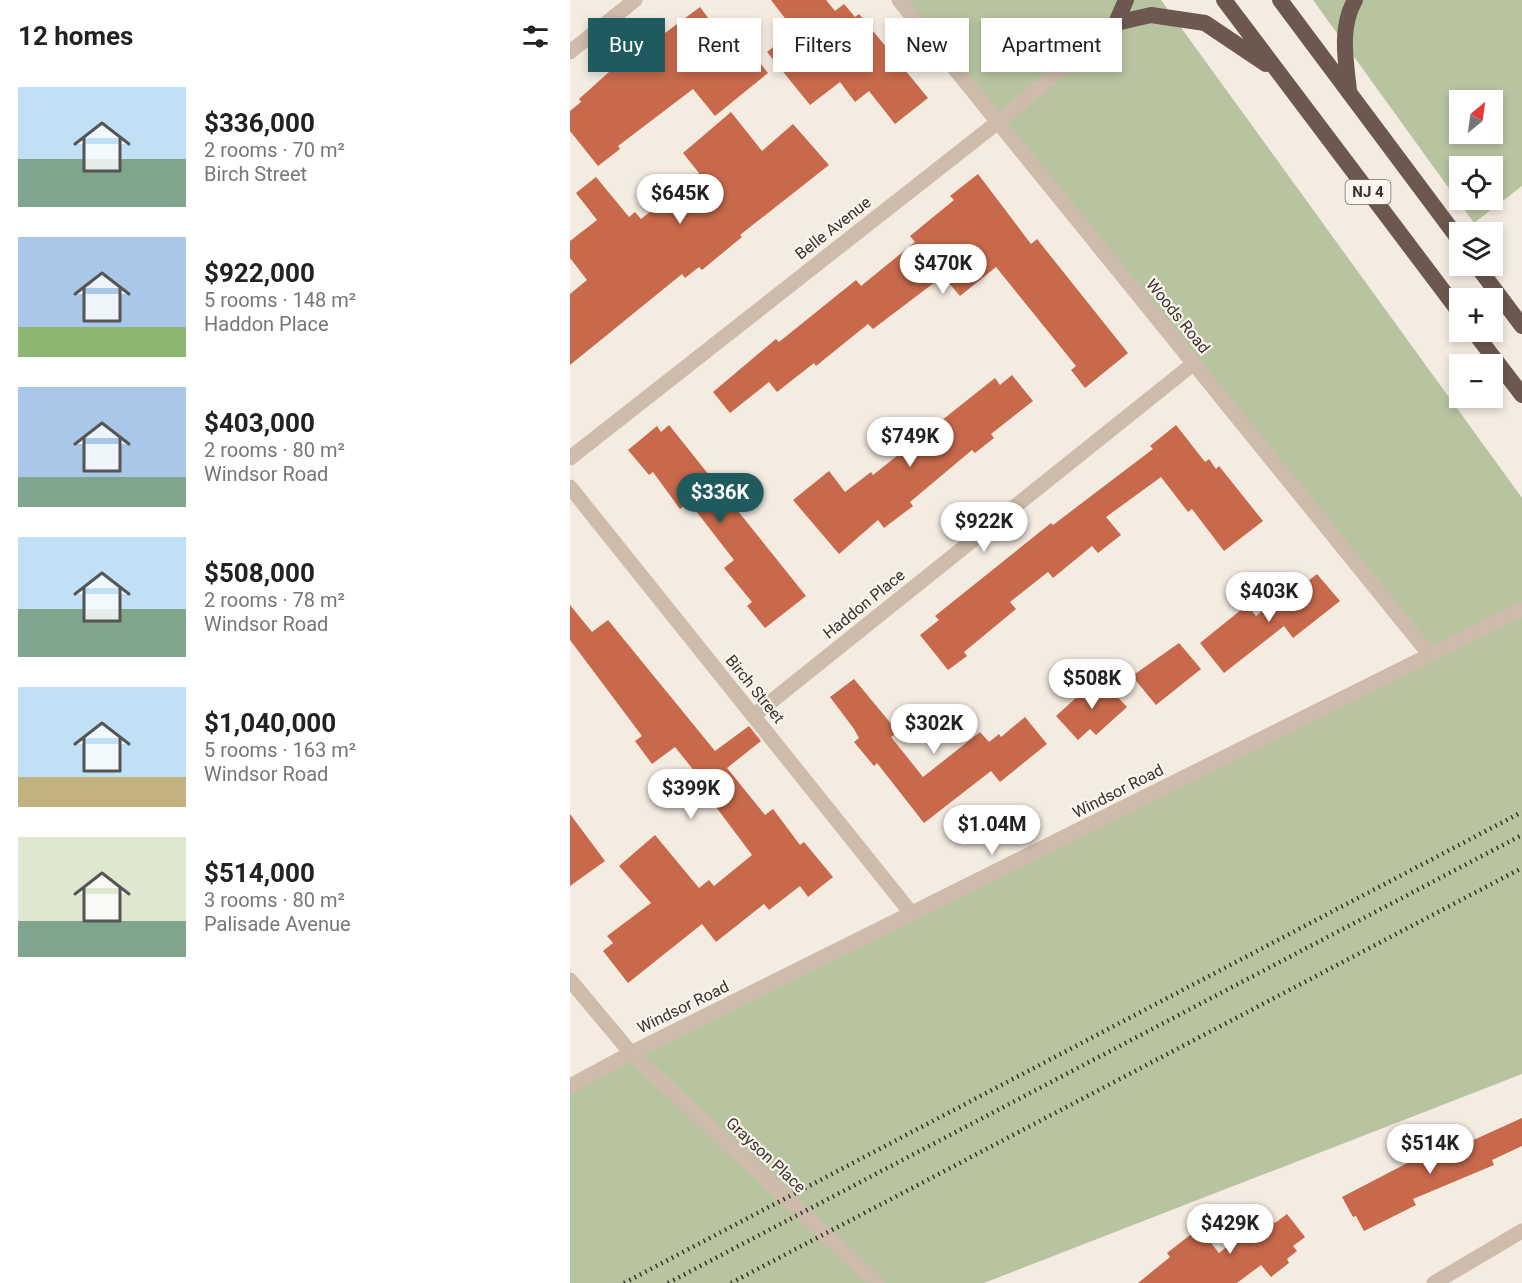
<!DOCTYPE html>
<meta charset="utf-8">
<style>
:root{--surface:#fff;--page:#f2f2f2;--text:#222;--muted:#767676;--accent:#1f5a5e}
body{margin:0;font-family:Roboto,sans-serif;background:var(--page);color:var(--text);height:100vh;display:flex;flex-direction:column;font-size:22px;white-space:nowrap}
*{box-sizing:border-box;margin:0}
p{font-size:20px;color:var(--muted)}
.icon{flex:none;width:33px;height:33px;fill:none;stroke:currentColor;stroke-width:2;stroke-linecap:round;stroke-linejoin:round}
.map{position:relative;flex:1;overflow:hidden}
.details{display:flex;flex-direction:column;background:var(--surface);width:570px}
.details>*{flex:none}
.banner{position:absolute;left:18px;top:18px;width:570px;height:54px;display:flex;gap:12px}
.needle{width:39px;rotate:29deg}
.fabs{position:absolute;left:879px;top:90px;display:grid;gap:12px}
.fabs a{display:grid;place-items:center;width:54px;height:54px;border-radius:0px;background:var(--surface);box-shadow:0 3px 9px #0003;font-size:30px}
.price{position:absolute;translate:-50% -51px;padding:0 14px;border-radius:21px;background:#fff;color:#222;font-size:20px;line-height:39px;filter:drop-shadow(0 2px 3px #0008)}
.price::after{content:'';position:absolute;left:50%;top:36px;width:18px;height:14px;margin-left:-9px;background:inherit;clip-path:polygon(0 0,100% 0,50% 100%)}
.price.active{background:var(--accent);color:#fff}
ul{padding:0;list-style:none}
li{display:flex;align-items:center;gap:18px;height:150px;padding:0 18px}
li span{display:grid;place-items:center;flex:none;width:168px;height:120px;border-radius:0px;color:#555}
li>.icon{margin-inline-start:auto}
span .icon{width:72px;height:72px;fill:#fffc;stroke-width:1}
li b{font-size:26px}
h2{display:flex;justify-content:space-between;align-items:center;height:72px;padding:0 18px;font-size:26px}
.chip{padding:0 21px;border-radius:0px;background:var(--surface);box-shadow:0 3px 9px #0003;font-size:21px;line-height:54px}
.chip.active{background:var(--accent);color:#fff}
main{display:flex;flex:1;min-height:0}
.map>svg:first-child{display:block}
.green{fill:#b8c4a0;fill-rule:evenodd}
.building{fill:#c8694b}
.lines{fill:none;stroke-linecap:round;stroke-linejoin:round}
.minor{stroke:#cdbbac;stroke-width:15}
.tertiary{stroke:#cdbbac;stroke-width:15}
.trunk{stroke:#6c584f;stroke-width:16}
.rail{stroke:#3b302b;stroke-width:4.5;stroke-dasharray:1.5 4.5;stroke-linecap:butt}
.labels{text-anchor:middle;dominant-baseline:central;stroke-width:4.5;stroke-linejoin:round;paint-order:stroke}
.shield{fill:#fbf5ee;stroke:#756b66;stroke-width:1.5}
.shield-label{font-size:15px;font-weight:bold;fill:#3b302b}
.street-label{font-size:16px;fill:#3b302b;stroke:#fbf5ee}
</style>
<main>
<section class="details">
<h2>12 homes<svg class="icon" aria-label="filters" viewBox="0 0 24 24"><path d="M4 7h16M4 17h16"/><circle cx="9" cy="7" r="2"/><circle cx="15" cy="17" r="2"/></svg></h2>
<ul>
<li><span style="background:linear-gradient(#bfe0f5 60%,#7fa58c 0)"><svg class="icon" aria-label="home" viewBox="0 0 24 24"><path d="M3 11l9-7 9 7M6 9v11h12V9"/></svg></span><div><b>$336,000</b><p>2 rooms · 70 m²</p><p>Birch Street</p></div></li>
<li><span style="background:linear-gradient(#a9c7e8 75%,#8fb573 0)"><svg class="icon" aria-label="home" viewBox="0 0 24 24"><path d="M3 11l9-7 9 7M6 9v11h12V9"/></svg></span><div><b>$922,000</b><p>5 rooms · 148 m²</p><p>Haddon Place</p></div></li>
<li><span style="background:linear-gradient(#a9c7e8 75%,#7fa58c 0)"><svg class="icon" aria-label="home" viewBox="0 0 24 24"><path d="M3 11l9-7 9 7M6 9v11h12V9"/></svg></span><div><b>$403,000</b><p>2 rooms · 80 m²</p><p>Windsor Road</p></div></li>
<li><span style="background:linear-gradient(#bfe0f5 60%,#7fa58c 0)"><svg class="icon" aria-label="home" viewBox="0 0 24 24"><path d="M3 11l9-7 9 7M6 9v11h12V9"/></svg></span><div><b>$508,000</b><p>2 rooms · 78 m²</p><p>Windsor Road</p></div></li>
<li><span style="background:linear-gradient(#bfe0f5 75%,#c2b280 0)"><svg class="icon" aria-label="home" viewBox="0 0 24 24"><path d="M3 11l9-7 9 7M6 9v11h12V9"/></svg></span><div><b>$1,040,000</b><p>5 rooms · 163 m²</p><p>Windsor Road</p></div></li>
<li><span style="background:linear-gradient(#dfe7d0 70%,#7fa58c 0)"><svg class="icon" aria-label="home" viewBox="0 0 24 24"><path d="M3 11l9-7 9 7M6 9v11h12V9"/></svg></span><div><b>$514,000</b><p>3 rooms · 80 m²</p><p>Palisade Avenue</p></div></li>
</ul>
</section>
<div class="map">
<svg width="952" height="1283" viewBox="0 0 952 1283">
<rect width="100%" height="100%" fill="#f4ebe1"/>
<path class="green" d="M329 0H591L952 498V1074L414 1283H0V1086L860 655Z
M743 0H952V186L904 223ZM890 100H922V134H890ZM890 166H922V200H890Z"/>
<path class="building" d="M201 0H256L265 11 274 4 285 17 289 14 358 98 325 124 299 91 285 102 270 82 240 105 197 52 224 30Z
M130 7 172 63 183 54 198 73 145 116 123 89 48 146 50 149 28 166 0 131V111L11 102 9 99 39 72 89 33 91 36Z
M161 112 192 151 223 124 259 165 170 235 172 237 132 270 129 267 115 278 112 274 0 365V294L17 280 0 258V241L27 220 6 193 26 177 59 217 65 212 71 219 129 173 113 153Z
M408 174 461 244 467 239 558 353 515 388 501 370 506 366 426 267 390 296 373 276 303 329 298 324 246 366 244 363 207 392 199 382 160 413 143 392 206 339 209 342 286 280 291 286 345 242 340 236 384 200 380 196Z
M442 375 463 401 421 434 424 438 405 453 402 450 340 502 343 506 314 528 308 520 269 554 223 500 259 471 275 492 301 472 303 475 425 378 430 385Z
M99 425 236 596 195 628 177 606 182 602 154 568 164 560 119 502 110 509 83 472 79 475 58 450 87 426 91 432Z
M606 425 635 462 639 459 646 469 649 466 693 521 654 551 622 509 618 512 591 477 536 517 551 535 528 553 522 546 483 578 478 572 440 602 446 609 394 652 397 656 378 670 350 635 369 620 365 616 481 523 483 525 583 449 580 446Z
M747 574 770 601 723 638 714 626 654 673 630 643 677 605 686 616 720 589 723 593Z
M0 605 22 632 38 620 145 751 179 726 191 741 157 768 195 815 203 809 230 845 234 842 263 877 238 897 230 886 199 910 194 904 146 942 132 924 58 983 33 951 43 943 37 936 81 903 49 866 85 835 129 888 139 880 144 886 182 855 146 807 150 803 105 747 82 764 65 741 72 736 0 640Z
M609 643 631 669 586 705 562 676Z
M529 677 557 707 526 735 520 729 508 740 486 716Z
M284 679 328 732 321 737 353 777 410 732 419 742 429 734 431 737 455 717 477 744 430 782 421 771 354 823 307 763 304 766 284 742 289 738 284 729 260 697Z
M0 814 35 861 0 886Z
M952 1118V1146L922 1160 924 1165 843 1199 846 1205 794 1231 786 1216 783 1217 772 1197 849 1157 896 1137 899 1142Z
M698 1214 705 1223 717 1214 735 1237 723 1246 727 1251 717 1259 719 1263 701 1277 691 1265 667 1283H568L600 1257 597 1253 629 1228 649 1253Z"/>
<g class="lines">
<path class="minor" d="M329 0 860 655
M0 52 65 0
M0 458 428 122 546 23
M0 487 342 914
M183 716 623 364
M0 980 61 1053 307 1283"/>
<path class="tertiary" d="M0 1086 61 1053 952 609
M864 1283 952 1231"/>
<path class="trunk" d="M654 0 890 313
M710 0 890 241
M546 23 581 15 635 23 696 64
M546 23 556 0
M779 91C776 61 769 28 785 0
M907 266 952 326
M904 332 952 395"/>
<path class="rail" d="M54 1283 952 812
M98 1283 952 835
M161 1283 952 868"/>
</g>
<g class="labels">
<rect class="shield" x="775.5" y="180" width="45" height="24" rx="4.5"/>
<g class="shield-label">
<text x="798" y="192">NJ 4</text>
</g>
<g class="street-label">
<text transform="translate(263 228) rotate(-38)">Belle Avenue</text>
<text transform="translate(608 316) rotate(51)">Woods Road</text>
<text transform="translate(294 604) rotate(-39)">Haddon Place</text>
<text transform="translate(185 689) rotate(51)">Birch Street</text>
<text transform="translate(548 791) rotate(-27)">Windsor Road</text>
<text transform="translate(113 1007) rotate(-26)">Windsor Road</text>
<text transform="translate(196 1155) rotate(43)">Grayson Place</text>
</g>
</g>
</svg>
<div class="fabs">
<a><svg class="needle" viewBox="-14 -14 28 28"><path d="M0-13l5 13h-10z" fill="#e53935"/><path d="M0 13l5-13h-10z" fill="#767676"/></svg></a>
<a><svg class="icon" aria-label="locate" viewBox="0 0 24 24"><circle cx="12" cy="12" r="6"/><path d="M12 2v4M12 18v4M2 12h4M18 12h4"/></svg></a>
<a><svg class="icon" aria-label="layers" viewBox="0 0 24 24"><path d="M12 4l9 5-9 5-9-5zM3 14l9 5 9-5"/></svg></a>
<a>+</a>
<a>−</a>
</div>
<b class="price" style="left:110px;top:225px">$645K</b>
<b class="price" style="left:373px;top:295px">$470K</b>
<b class="price" style="left:340px;top:468px">$749K</b>
<b class="price active" style="left:150px;top:524px">$336K</b>
<b class="price" style="left:414px;top:553px">$922K</b>
<b class="price" style="left:699px;top:623px">$403K</b>
<b class="price" style="left:522px;top:710px">$508K</b>
<b class="price" style="left:364px;top:755px">$302K</b>
<b class="price" style="left:121px;top:820px">$399K</b>
<b class="price" style="left:422px;top:856px">$1.04M</b>
<b class="price" style="left:860px;top:1175px">$514K</b>
<b class="price" style="left:660px;top:1255px">$429K</b>
<div class="banner">
<a class="chip active">Buy</a>
<a class="chip">Rent</a>
<a class="chip">Filters</a>
<a class="chip">New</a>
<a class="chip">Apartment</a>
</div>
</div>
</main>
